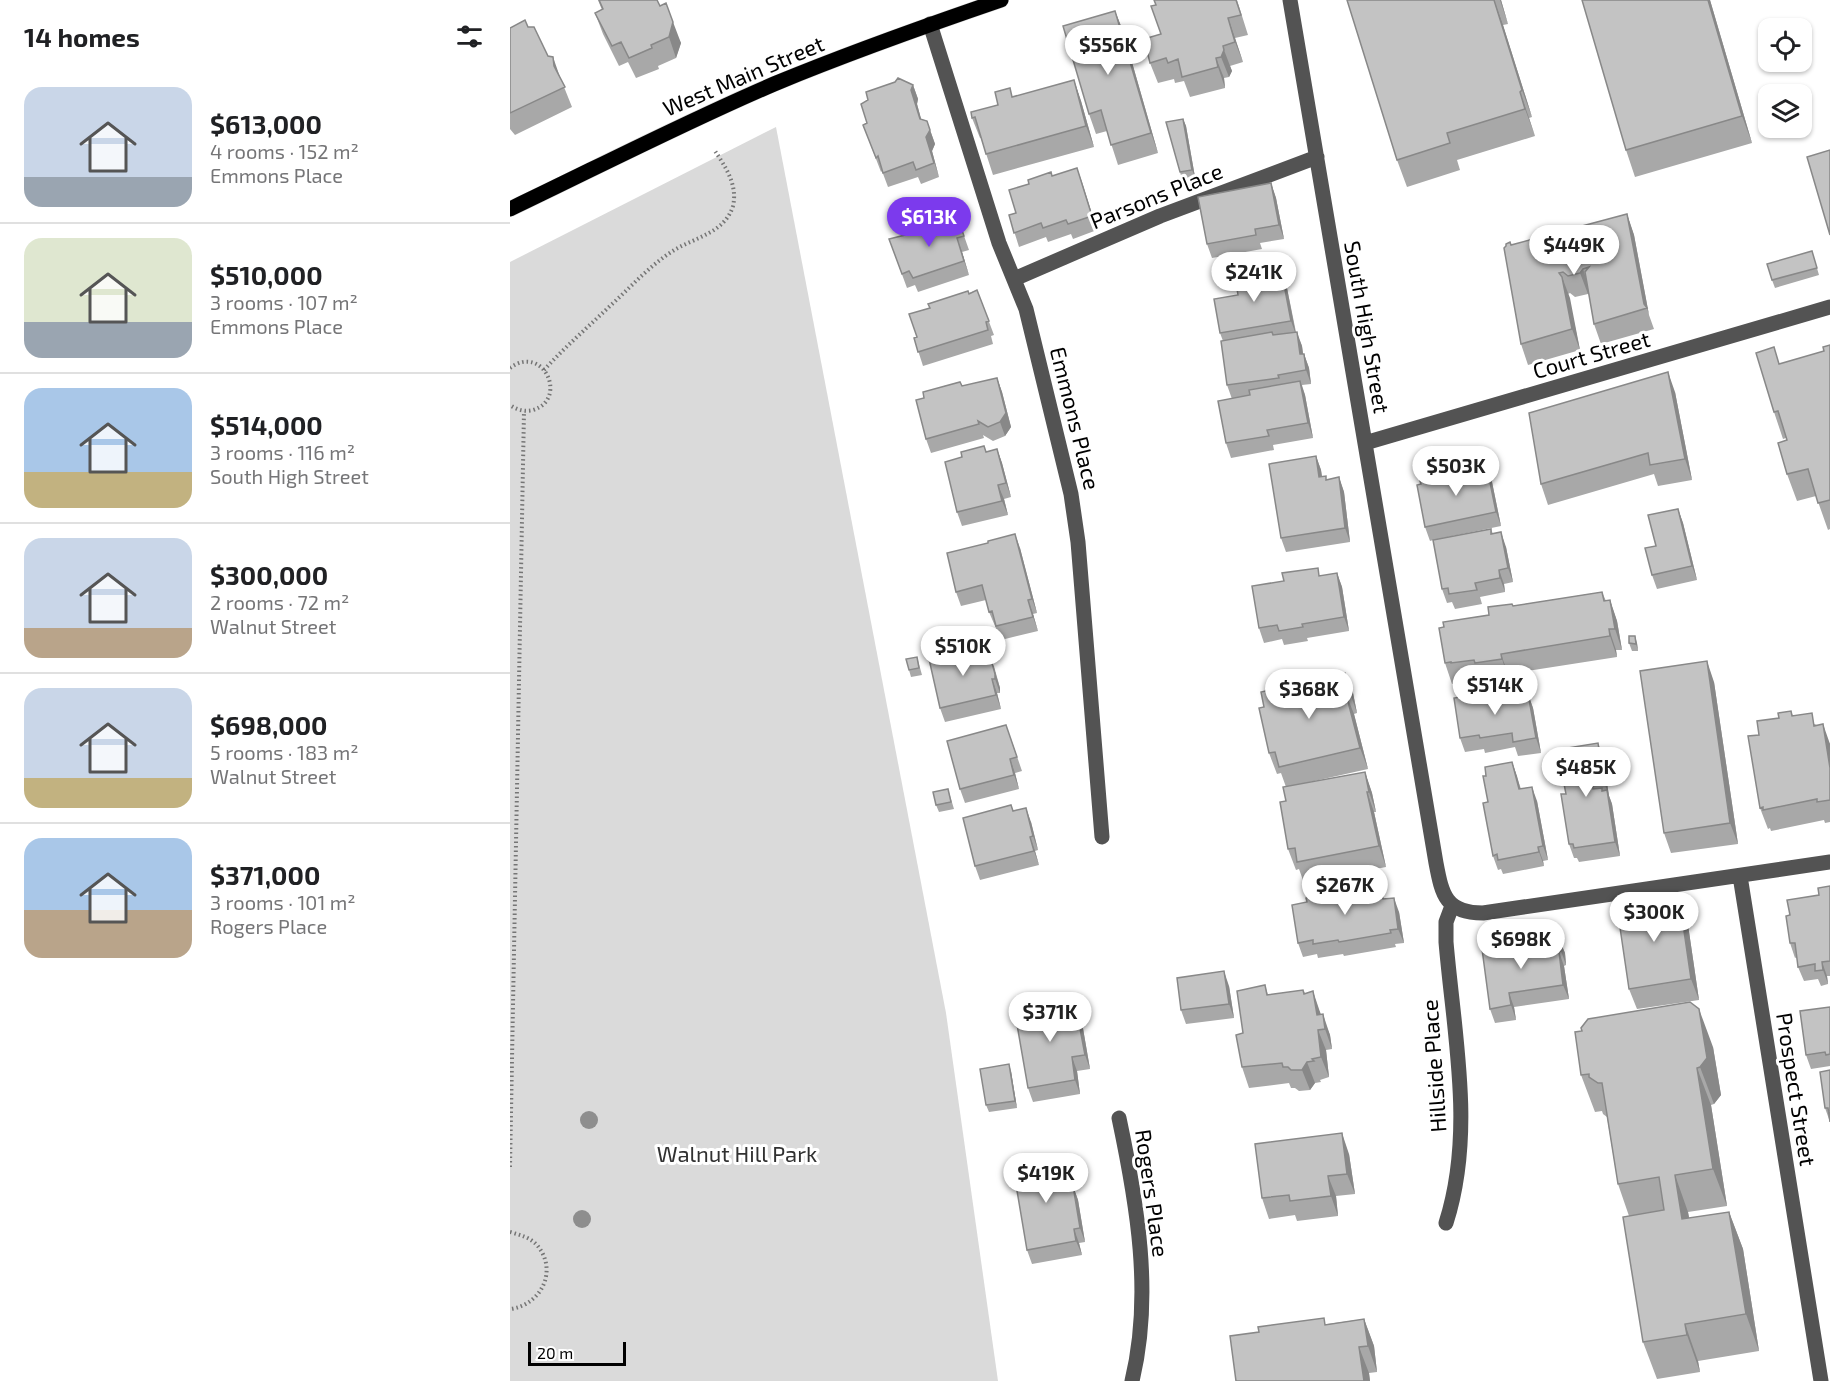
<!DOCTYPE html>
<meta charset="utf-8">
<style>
:root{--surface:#fff;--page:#f6f6f6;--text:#202124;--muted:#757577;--line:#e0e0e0;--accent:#7c3aed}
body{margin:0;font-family:"Exo 2",sans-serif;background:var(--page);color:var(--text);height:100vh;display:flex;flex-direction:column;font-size:22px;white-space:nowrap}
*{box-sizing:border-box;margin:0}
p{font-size:20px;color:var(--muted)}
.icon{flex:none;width:33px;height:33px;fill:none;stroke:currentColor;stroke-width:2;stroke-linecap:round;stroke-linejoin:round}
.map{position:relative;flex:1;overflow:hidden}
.sheet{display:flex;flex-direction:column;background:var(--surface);width:510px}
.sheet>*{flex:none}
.buttons{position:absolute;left:1248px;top:18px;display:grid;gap:12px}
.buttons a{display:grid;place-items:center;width:54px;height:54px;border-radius:12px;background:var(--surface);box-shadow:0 2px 4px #0004;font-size:30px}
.scale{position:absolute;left:18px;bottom:15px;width:98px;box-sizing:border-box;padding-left:6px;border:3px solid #000;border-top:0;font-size:16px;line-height:21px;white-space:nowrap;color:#000;-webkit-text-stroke:4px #fff;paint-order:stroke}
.price{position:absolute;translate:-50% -51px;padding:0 14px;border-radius:21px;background:#fff;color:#222;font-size:20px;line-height:39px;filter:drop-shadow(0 2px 3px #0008)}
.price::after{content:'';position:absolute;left:50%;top:36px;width:18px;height:14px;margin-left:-9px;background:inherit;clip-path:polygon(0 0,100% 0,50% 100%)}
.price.current{background:var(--accent);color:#fff}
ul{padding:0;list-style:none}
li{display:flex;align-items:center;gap:18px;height:150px;padding:0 24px}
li+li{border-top:2px solid var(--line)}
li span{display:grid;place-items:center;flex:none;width:168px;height:120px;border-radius:18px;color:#555}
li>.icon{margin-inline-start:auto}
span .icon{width:72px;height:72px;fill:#fffc;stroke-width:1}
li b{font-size:26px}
h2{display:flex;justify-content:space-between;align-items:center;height:72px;padding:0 24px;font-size:26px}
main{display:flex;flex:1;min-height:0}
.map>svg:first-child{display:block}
.green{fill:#dadada}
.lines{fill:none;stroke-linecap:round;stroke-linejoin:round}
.major-casing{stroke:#dbdbdb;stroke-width:16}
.path{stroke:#757575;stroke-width:4;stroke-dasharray:1.5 3;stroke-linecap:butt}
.minor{stroke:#535353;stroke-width:15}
.major{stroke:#000;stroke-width:15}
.tree{fill:#8e8e8e}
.wall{fill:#a8a8a8}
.shaded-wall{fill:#888}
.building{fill:#c3c3c3;stroke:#888;stroke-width:1.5}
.labels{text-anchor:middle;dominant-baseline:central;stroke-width:6;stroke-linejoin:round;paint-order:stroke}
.street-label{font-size:22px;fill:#000;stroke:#fff}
.park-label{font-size:22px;fill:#313131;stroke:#fff}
</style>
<main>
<section class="sheet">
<h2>14 homes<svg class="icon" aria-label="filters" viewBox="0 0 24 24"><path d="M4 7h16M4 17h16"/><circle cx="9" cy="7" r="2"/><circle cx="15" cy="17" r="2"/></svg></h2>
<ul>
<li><span style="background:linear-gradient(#c9d6e8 75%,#9aa5b1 0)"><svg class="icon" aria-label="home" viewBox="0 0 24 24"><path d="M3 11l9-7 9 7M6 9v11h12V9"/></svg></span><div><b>$613,000</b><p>4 rooms · 152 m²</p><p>Emmons Place</p></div></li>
<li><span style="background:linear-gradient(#dfe7d0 70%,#9aa5b1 0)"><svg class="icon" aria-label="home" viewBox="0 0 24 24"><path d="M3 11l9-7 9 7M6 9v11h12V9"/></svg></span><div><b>$510,000</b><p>3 rooms · 107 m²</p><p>Emmons Place</p></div></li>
<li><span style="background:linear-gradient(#a9c7e8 70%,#c2b280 0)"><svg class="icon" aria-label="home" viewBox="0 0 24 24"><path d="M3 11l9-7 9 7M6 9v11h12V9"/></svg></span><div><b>$514,000</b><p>3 rooms · 116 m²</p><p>South High Street</p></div></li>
<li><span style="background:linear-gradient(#c9d6e8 75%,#b9a48a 0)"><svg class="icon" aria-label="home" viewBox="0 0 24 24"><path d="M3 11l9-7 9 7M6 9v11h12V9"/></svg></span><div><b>$300,000</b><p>2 rooms · 72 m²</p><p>Walnut Street</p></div></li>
<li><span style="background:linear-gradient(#c9d6e8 75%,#c2b280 0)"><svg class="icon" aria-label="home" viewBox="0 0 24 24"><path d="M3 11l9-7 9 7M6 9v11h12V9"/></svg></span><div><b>$698,000</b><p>5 rooms · 183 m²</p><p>Walnut Street</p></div></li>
<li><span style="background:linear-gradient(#a9c7e8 60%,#b9a48a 0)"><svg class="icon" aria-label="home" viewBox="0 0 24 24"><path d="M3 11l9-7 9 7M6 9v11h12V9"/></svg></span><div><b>$371,000</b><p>3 rooms · 101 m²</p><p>Rogers Place</p></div></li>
</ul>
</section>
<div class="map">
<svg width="1320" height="1381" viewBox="0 0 1320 1381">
<rect width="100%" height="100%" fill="#fff"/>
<path class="green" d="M266 127 436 1013 488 1381H0V262Z"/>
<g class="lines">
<defs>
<path id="major" d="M0 209C88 167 175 122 264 84 339 53 415 26 491 0"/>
</defs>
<use href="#major" class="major-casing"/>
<path class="path" d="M0 368C33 343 59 399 23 410 15 412 7 410 0 405
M34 370C55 347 78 327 100 306 122 286 141 264 166 249 187 237 215 232 223 206 228 185 215 166 205 151
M0 1167 14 411
M0 1232C10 1235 19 1237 26 1244 49 1269 32 1305 0 1309"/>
<path class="minor" d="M780 0 926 863C932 895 936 913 973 913L1320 862
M420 24 489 243 516 309 561 494 568 542 592 837
M504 279 650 216 807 157
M855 443 1320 307
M1230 876 1311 1381
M609 1118C627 1203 643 1295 622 1381
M936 1223C965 1132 944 1036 936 942V922L942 906"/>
<use href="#major" class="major"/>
</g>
<g class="tree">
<circle cx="79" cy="1120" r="9"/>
<circle cx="72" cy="1219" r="9"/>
</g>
<path class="wall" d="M88 0H147L171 43 166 58 148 66 149 69 126 78 118 62 109 66 93 34 85 13 92 10Z
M727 0 738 35 725 38 733 62 720 66 722 71 719 77 714 78 715 88 680 97 674 81 665 83 664 79 648 83 640 63 651 34Z
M837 0H991L998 24 993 25 1022 117 1019 118 1025 136 947 160 950 170 897 187 887 160Z
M1200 0 1242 143 1125 177 1116 150Z
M605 11 613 31 648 153 608 165 597 131 586 134 579 114Z
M18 27 50 77 62 107 5 135 0 129V28Z
M564 80 571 101 584 147 483 175 471 138H470L462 118 503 97Z
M403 85 408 99 407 104 411 119 417 121 425 144 422 151 429 177 411 184 408 177 378 187 372 171 371 172 353 125 357 123 358 100Z
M673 119 676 126 685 177 672 179 670 172Z
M567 168 587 230 563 239 561 234 538 242 536 237 509 247 499 215 506 213 543 176Z
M761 183 766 198 774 239 750 243 752 249 702 258 697 244Z
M1117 214 1124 235 1139 315 1144 329 1091 344 1084 324 1079 292 1078 294 1065 297 1060 293 1058 294 1070 350 1018 365 1011 344 1001 245Z
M447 216 459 250 452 252 459 275 408 292 405 285 397 288 379 239 399 234Z
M1302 251 1309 275 1265 288 1262 280Z
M776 283 786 332 792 346 793 354H794L799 368 801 384 792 385 795 395 803 438 763 445 764 450 721 458 716 443 722 399 717 385 713 341 710 333 728 295Z
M467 290 484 335 481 336 483 344 413 366 404 338 407 337 420 308Z
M1320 345V529L1318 530 1306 496 1287 501 1277 474V440L1276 438 1273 439 1264 412 1270 364 1314 351Z
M487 378 492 392 501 427 495 436 483 441 473 435 474 438 421 453 416 439 452 386Z
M1165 392 1182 480 1148 486 1144 474 1038 505 1031 484Z
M487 449 492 463 501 497 494 499 498 515 452 526 447 512 476 452Z
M806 456 811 470 812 477 817 480 829 477 834 492 840 542 776 552 771 538Z
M982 482 991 526 928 539 981 529 983 534 996 547 1003 582 994 584 995 592 970 597 972 604 945 609 942 602 937 603 932 589 923 540 920 541 915 527Z
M1168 509 1173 523 1187 580 1147 589 1142 575 1146 546Z
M510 548 527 613 523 614 528 631 491 640 479 612 476 600 451 606 446 592Z
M827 573 832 587 839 631 797 638 798 641 774 645 772 639 754 643 749 628 811 576Z
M1092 592 1096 601 1100 600 1107 621 1112 650H1106L1107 657 998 674 999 680 973 684 971 680 948 684V683L942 684 935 663 934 627 979 615 1003 606Z
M1119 643H1127L1128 651H1122Z
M467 650 468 654 484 666 490 688V693H487L491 709 435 722 430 708 464 651Z
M407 657 412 675 401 677 399 670Z
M835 673 843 693 847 713 844 714 858 769 791 784 855 772 862 793 866 812H864L876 867 794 883 789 869 786 870 778 849 776 801V787L771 773 767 774 759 753 754 707Z
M1204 682 1228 844 1161 853 1154 833Z
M1018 694 1023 708 1031 753 1008 756 1005 747 975 753 974 749 955 752 950 738 1002 697Z
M1281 711 1283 716 1307 725 1320 744V822L1315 823 1314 820 1261 831 1260 828 1258 829 1250 808 1249 735 1269 718Z
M501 739 512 771 505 773 509 789 455 803 450 789Z
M1093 757 1099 796 1102 804 1110 856 1069 862 1067 858H1064L1059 844 1056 783Z
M1002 762 1011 789 1027 801 1038 860 1033 861 1034 866 993 874 991 869 988 870 983 856 976 776Z
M438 789 444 809 429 812 426 805Z
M501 805 503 811 521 822 528 850 525 851 529 865 470 880 465 866Z
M850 886 851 889 875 899 889 912 894 943 885 944 886 947 834 956 833 954 808 958 807 954 793 957 788 943 797 902 820 894Z
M1320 886V976H1317L1318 984 1311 986 1308 979 1294 981 1288 967 1287 957 1285 958 1280 943V915L1309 895Z
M1177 918 1189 1000 1127 1009 1119 989Z
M1049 939 1055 953 1056 965 1054 966 1059 999 1004 1007 1006 1020 985 1023 980 1009Z
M755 985 758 995 793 990 795 993 810 1012 820 1035 822 1049 816 1050 819 1077 810 1080 811 1082 805 1083 800 1090 789 1091 785 1088H781L779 1083 739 1088 732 1067 733 1033Z
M719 986 724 1018 676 1024 671 1010Z
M564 997 570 1011 580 1069 567 1071 570 1094 523 1102 518 1088 546 1006Z
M1320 1007V1067V1066L1301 1069 1296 1055Z
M1203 1047 1211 1095 1204 1104 1201 1105 1217 1206 1178 1212 1179 1218 1219 1212 1233 1249 1249 1351 1188 1361 1190 1372 1147 1379 1133 1342 1119 1216 1108 1184 1097 1117 1093 1114 1092 1111 1085 1112 1071 1075Z
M1320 1070V1122L1315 1108Z
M501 1071 507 1108 479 1112 476 1105Z
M839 1154 845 1194 826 1196 828 1216 787 1221 785 1215 759 1219 752 1198Z
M552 1159 557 1173 559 1186H563L568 1200 575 1242 569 1243 572 1255 522 1264 517 1250Z
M854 1319 864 1346 867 1372 859 1373 860 1381H726L817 1324Z"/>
<path class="shaded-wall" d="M984 0 993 25 1022 117 1012 90Z
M990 0H991L998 24Z
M1198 0H1200L1242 143 1232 116Z
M605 11 613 31 648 153 641 133Z
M718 18 725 38 733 62 725 42Z
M163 22 171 43 166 58 159 37Z
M714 50 722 71 719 77 711 57Z
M43 57 50 77 44 66Z
M706 58 714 78 715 88 708 67Z
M564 80 571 101 584 147 576 126Z
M403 85 408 99 407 104 415 133 410 119 401 90Z
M1010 92 1019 118 1025 136 1015 109Z
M673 119 676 126 685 177 682 170Z
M420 130 425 144 422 151 429 177 416 137Z
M567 168 572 182 587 230 582 216Z
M761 183 766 198 774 239 769 225Z
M1117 214 1124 235 1139 315 1137 308 1134 304Z
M447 238 452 252 459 275 454 261Z
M771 269 776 283 786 335 781 321Z
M1073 269 1080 290 1078 294 1070 273Z
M1052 277 1060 298 1070 350 1062 329Z
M787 332 792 346 795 369 790 354Z
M794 354 799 368 801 384 796 370Z
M1158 372 1165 392 1182 480 1175 459Z
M487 378 492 392 501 427 495 436 490 422Z
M790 381 795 395 803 438 798 423Z
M487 449 492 463 501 497 496 483Z
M806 456 811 470 814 491 809 477Z
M977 468 982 482 991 526 986 512Z
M829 477 834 492 840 542 835 528Z
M488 485 494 499 498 515 492 501Z
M1168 509 1173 523 1187 580 1182 566Z
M991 532 996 547 1003 582 998 568Z
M505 534 510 548 527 613 522 599Z
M989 570 994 584 995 592 990 578Z
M827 573 832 587 839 631 834 617Z
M518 600 523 614 528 631 523 617Z
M1100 600 1107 621 1112 650 1105 629Z
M1099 629 1106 650 1107 657 1100 636Z
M1125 636 1127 643 1128 651 1126 644Z
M479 652 490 688V693L485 679Z
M991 654 998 674 999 680 992 659Z
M1197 661 1204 682 1228 844 1220 823Z
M835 673 843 693 847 713 840 693Z
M482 679 487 693 491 709 486 695Z
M836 694 844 714 858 769 850 748Z
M1018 694 1023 708 1031 753 1026 738Z
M1313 724 1320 744V768Z
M1088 743 1093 757 1099 796 1094 782Z
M500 759 505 773 509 789 504 775Z
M1002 762 1007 776 1014 803 1009 789Z
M855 772 862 793 866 812 859 792Z
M1022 787 1027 801 1038 860 1033 846Z
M1097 790 1102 804 1110 856 1105 842Z
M857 792 864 812 876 867 869 846Z
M516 808 521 822 528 850 523 836Z
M520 837 525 851 529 865 524 851Z
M1028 847 1033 861 1034 866 1029 852Z
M1169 897 1177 918 1189 1000 1181 979Z
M884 898 889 912 894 943 888 929Z
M1049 939 1055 953 1056 965 1051 951Z
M1049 952 1054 966 1059 999 1053 985Z
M1312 962 1317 976 1318 984 1313 970Z
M714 971 719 986 724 1018 719 1004Z
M803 991 810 1012 813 1029 807 1015Z
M999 993 1004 1007 1006 1020 1001 1005Z
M564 997 570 1011 580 1069 575 1055Z
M1189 1009 1203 1047 1211 1095 1204 1104 1190 1067Z
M813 1014 820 1035 822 1049 815 1029Z
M808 1030 816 1050 819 1077 811 1057Z
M562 1057 567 1071 570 1094 565 1080Z
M797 1062 805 1083 800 1090 792 1070Z
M499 1064 501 1071 507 1108 505 1101Z
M1187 1068 1201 1105 1217 1206 1203 1169Z
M832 1133 839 1154 845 1194 837 1174Z
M552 1159 557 1173 562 1201 557 1187Z
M1165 1175 1178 1212 1186 1256 1172 1219Z
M818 1176 826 1196 828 1216 821 1196Z
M563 1186 568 1200 575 1242 570 1228Z
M1219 1212 1233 1249 1249 1351 1236 1314Z
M564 1229 569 1243 572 1255 566 1241Z
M854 1319 864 1346 867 1372 858 1346Z
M1175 1324 1188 1361 1190 1372 1177 1335Z
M849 1347 859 1373 860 1381H854Z"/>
<path class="building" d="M89 0H147L150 6 156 3 163 22 159 37 141 45 142 48 119 58 111 42 102 46 85 13 93 9Z
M644 0H726L731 15 718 18 725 42 713 46 714 50 711 57 706 58 708 67 672 77 668 59 658 63 656 58 640 63 634 39 651 34 641 6 646 5Z
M837 0H984L1012 90 1010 92 1015 109 937 133 940 143 887 160Z
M1072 0H1198L1232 116 1116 150Z
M605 11 641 133 601 145 591 110 579 114 553 26Z
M15 20 18 27H24L38 56 43 57 44 66 55 87 0 113V28Z
M388 78 403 85 401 90 410 119 417 121 420 130 416 137 424 163 406 170 403 162 373 173 368 156 366 158 353 125 357 123 351 104 358 100 356 92 385 82Z
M564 80 576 126 476 154 465 117 462 118 461 112 488 105 485 92 500 88 502 97Z
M673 119 682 170 670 172 656 122Z
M1320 150V235L1297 157Z
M567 168 582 216 558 224 556 220 533 228 531 223 504 233 499 215 506 213 499 190 519 184 518 180 541 172 542 176Z
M761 183 769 225 745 229 746 235 697 244 688 197Z
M1117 214 1134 304 1137 308 1084 324 1075 272 1079 267 1073 269 1070 273 1058 276 1053 272 1049 273 1052 277 1062 329 1011 344 994 248 996 246V244L1000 242 1001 245Z
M447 216 454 236 447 238 454 261 403 278 399 271 392 274 379 239 399 234 402 227 414 223 420 226Z
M1302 251 1307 268 1262 280 1257 264Z
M771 269 781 321 710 333 704 299 728 295 725 277Z
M467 290 479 321 476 322 478 330 408 352 404 338 407 337 399 314 420 308 418 304 458 291 459 294Z
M762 332 763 335 787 332 790 354H794L796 370 768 375 769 378 717 385 711 341Z
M1320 345V500L1308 503 1298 469 1277 474 1268 443 1277 440 1268 411 1264 412 1246 353 1264 347 1269 364 1314 351 1313 347Z
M1158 372 1175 459 1140 465 1138 453 1031 484 1019 413Z
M487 378 496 413 490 422 478 427 468 421 469 424 416 439 406 400 414 398 413 392 450 382 452 386Z
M790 381 798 423 757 430 759 436 716 443 708 401 740 395 739 390Z
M474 446 476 452 487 449 496 483 488 485 492 501 447 512 435 462 452 457 451 452Z
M806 456 809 477 816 476V480L829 477 835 528 771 538 759 464Z
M977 468 986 512 915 527 907 485 911 484 910 481Z
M1168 509 1182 566 1142 575 1135 548 1146 546 1138 515Z
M981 529V534L991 532 998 568 989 570 990 578 965 583 967 590 939 594 938 588 932 589 923 540Z
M505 534 522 599 518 600 523 617 486 626 482 611 479 612 472 585 446 592 437 553 478 543V541Z
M808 568 809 576 827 573 834 617 792 624 793 627 769 631 767 625 749 628 742 586 774 581 772 573Z
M1092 592 1094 601 1100 600 1105 629H1099L1100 636 991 654 992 659 965 663 964 660 941 663V662L935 663 929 628 934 627 933 622 979 615 978 607 1002 604 1003 606Z
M1119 636H1125L1126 644 1119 643Z
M463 648 464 651 467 650V654L479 652 485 674V679H482L486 695 430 708 419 659Z
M407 657 409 668 399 670 396 659Z
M1197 661 1220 823 1154 833 1130 671Z
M835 673 840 693 836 694 850 748 769 767 765 752 759 753 749 708 754 707 751 692Z
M999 689 1000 697 1018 694 1026 738 1003 742 1002 733 970 738 969 735 950 738 944 698Z
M1281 711 1282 716 1302 713 1304 726 1313 724 1320 768V800L1307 802V799L1253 810V807L1250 808 1238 736 1249 735 1247 721 1269 718 1268 713Z
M496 725 507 757 500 759 504 775 450 789 437 741Z
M1088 743 1094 782 1082 783 1083 789 1092 788V791L1097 790 1105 842 1064 848 1063 844H1059L1051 794H1056L1054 784 1056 783 1051 749Z
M1002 762 1009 789 1022 787 1033 846 1028 847 1029 852 988 860 987 854 983 856 973 803 978 802 973 776H976L975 767Z
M855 772 859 792H857L869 846 787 862 785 848 778 849 770 802 776 801 773 787Z
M438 789 441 802 426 805 423 792Z
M501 805 503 811 516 808 523 836 520 837 524 851 465 866 453 818Z
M850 886V889L870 886 873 899 884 898 888 929 880 930 881 933 829 942 828 940 803 944V940L788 943 782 905 797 902 796 898 820 894V891Z
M1320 886V961L1312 962 1313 970 1305 971V964L1288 967 1285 943H1280L1276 916 1280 915 1277 900 1309 895 1308 888Z
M1169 897 1181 979 1119 989 1107 907Z
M1049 939 1051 951 1049 952 1053 985 999 993 1001 1005 980 1009 972 949Z
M714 971 719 1004 671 1010 667 978Z
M755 985 757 995 793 990 794 994 803 991 807 1015 813 1014 815 1029 808 1030 811 1057 802 1059 804 1061 797 1062 792 1070H781L778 1067H773L772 1063 732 1067 726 1035 733 1033 727 991Z
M564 997 575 1055 562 1057 565 1080 518 1088 505 1013 546 1006 545 1000Z
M1180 1002 1189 1009 1197 1058 1190 1067 1187 1068 1203 1169 1165 1175 1172 1219 1219 1212 1236 1314 1175 1324 1177 1335 1133 1342 1113 1217 1154 1210 1149 1177 1108 1184 1092 1083H1088L1079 1077V1074L1071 1075 1065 1032 1072 1031 1071 1028 1078 1019Z
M1320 1007V1054L1316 1055 1315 1052 1296 1055 1290 1011Z
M499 1064 505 1101 476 1105 470 1069Z
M1320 1070V1122L1318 1108H1315L1310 1072Z
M832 1133 837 1174 818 1176 821 1196 780 1201 779 1195 752 1198 745 1144Z
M552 1159 557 1187 563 1186 570 1228 564 1229 566 1241 517 1250 503 1167Z
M814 1318 815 1325 854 1319 858 1346 849 1347 854 1381H726L720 1336 749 1332 748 1327Z"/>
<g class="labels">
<g class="street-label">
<text transform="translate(233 75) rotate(-23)">West Main Street</text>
<text transform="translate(646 195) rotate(-22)">Parsons Place</text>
<text transform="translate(858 327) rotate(80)">South High Street</text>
<text transform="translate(1081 354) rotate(-16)">Court Street</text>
<text transform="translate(566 418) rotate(76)">Emmons Place</text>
<text transform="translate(923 1066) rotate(-94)">Hillside Place</text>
<text transform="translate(1287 1089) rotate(81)">Prospect Street</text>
<text transform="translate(643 1193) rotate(82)">Rogers Place</text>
</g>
<g class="park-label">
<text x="227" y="1153">Walnut Hill Park</text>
</g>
</g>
</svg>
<div class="buttons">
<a><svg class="icon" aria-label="locate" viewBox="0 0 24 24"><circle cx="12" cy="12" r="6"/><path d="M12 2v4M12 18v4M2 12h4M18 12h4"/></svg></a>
<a><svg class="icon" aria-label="layers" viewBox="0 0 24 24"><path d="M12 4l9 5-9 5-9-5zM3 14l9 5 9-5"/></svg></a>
</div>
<div class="scale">20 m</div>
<b class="price" style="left:598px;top:76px">$556K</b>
<b class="price current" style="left:419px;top:248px">$613K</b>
<b class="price" style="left:1064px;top:276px">$449K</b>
<b class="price" style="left:744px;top:303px">$241K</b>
<b class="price" style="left:946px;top:497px">$503K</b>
<b class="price" style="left:453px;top:677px">$510K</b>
<b class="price" style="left:985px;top:716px">$514K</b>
<b class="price" style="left:799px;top:720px">$368K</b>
<b class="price" style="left:1076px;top:798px">$485K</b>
<b class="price" style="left:835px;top:916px">$267K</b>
<b class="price" style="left:1144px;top:943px">$300K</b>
<b class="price" style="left:1011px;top:970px">$698K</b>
<b class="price" style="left:540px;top:1043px">$371K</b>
<b class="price" style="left:536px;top:1204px">$419K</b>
</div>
</main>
